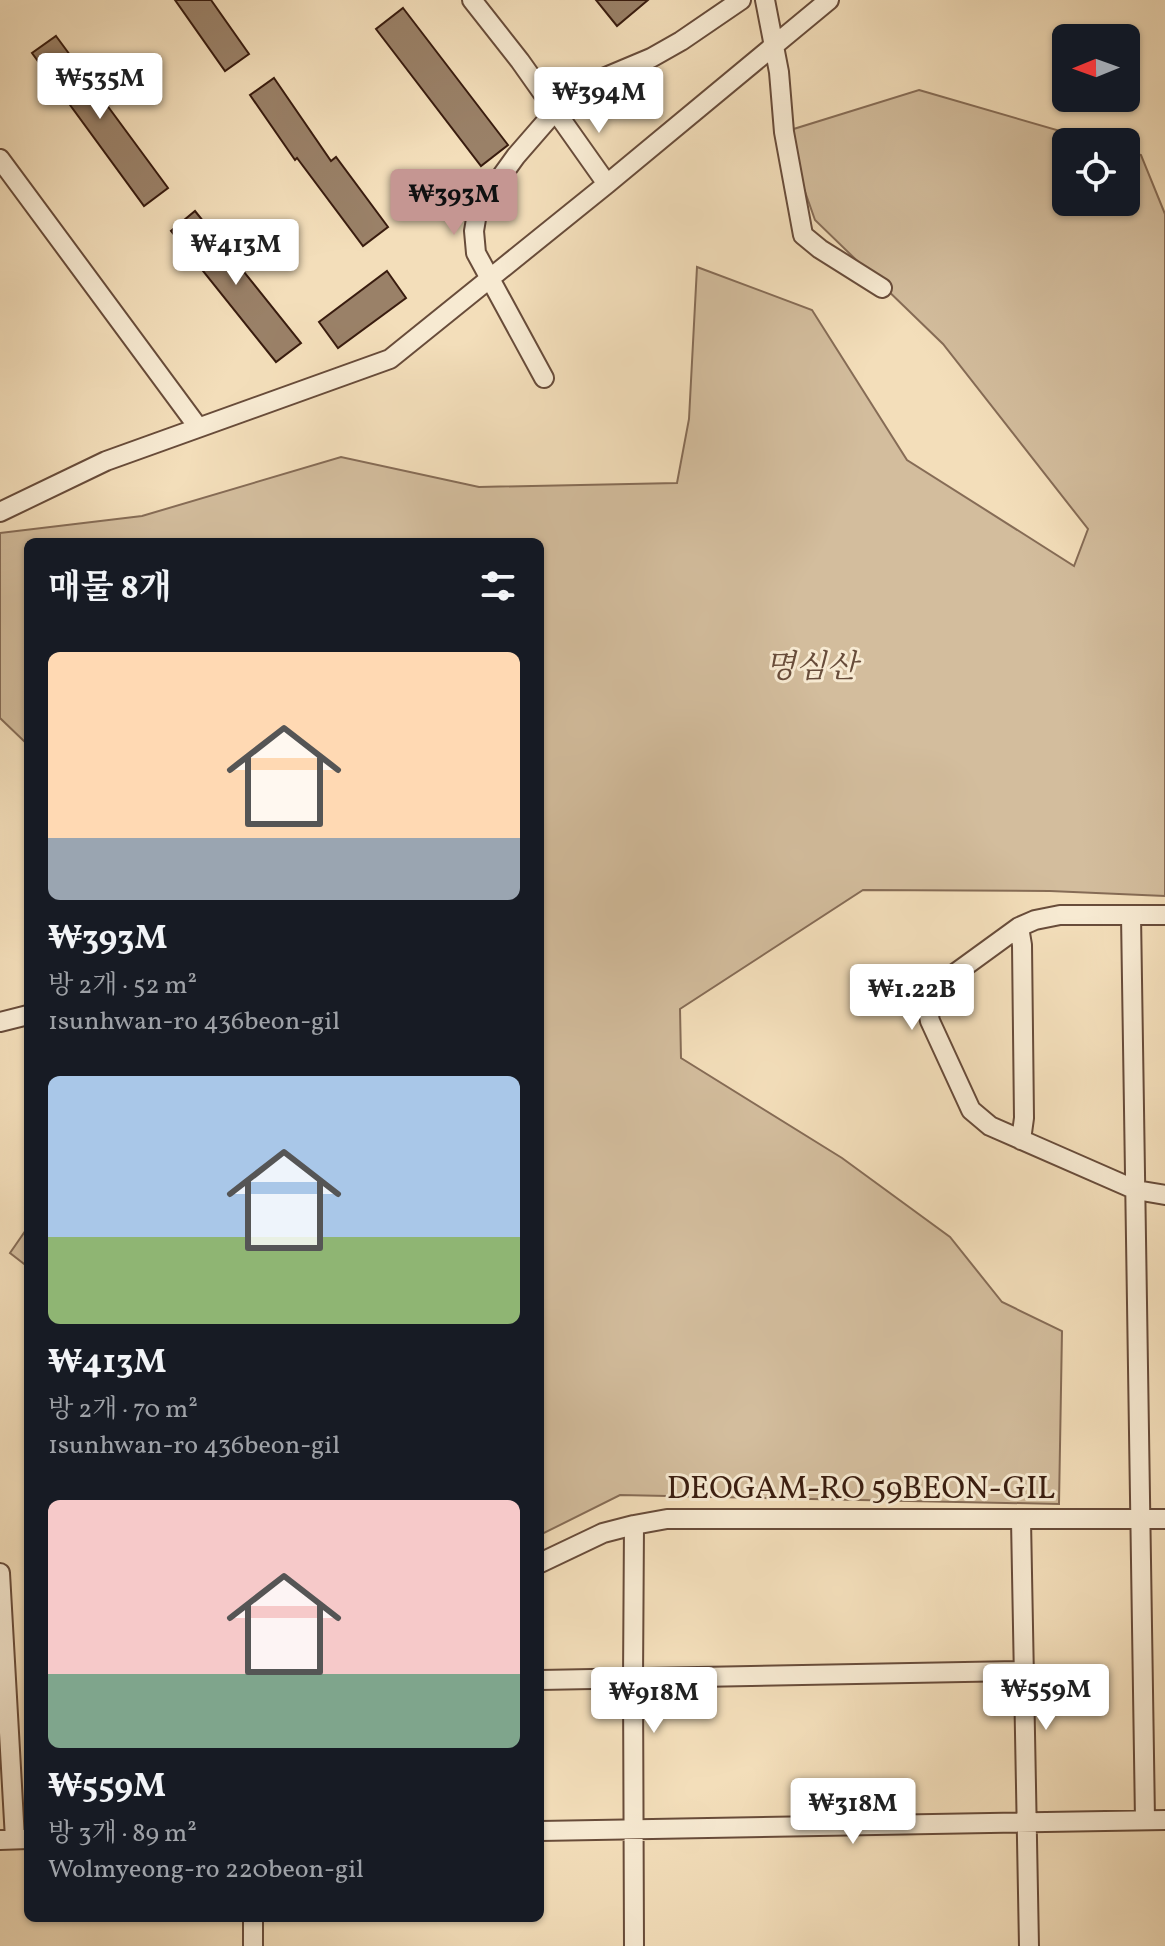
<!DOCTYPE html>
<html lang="ko">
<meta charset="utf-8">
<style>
:root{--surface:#171b24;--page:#242831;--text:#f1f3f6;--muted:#9ea1a6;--accent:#c59692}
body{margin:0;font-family:Vollkorn,"Noto Serif KR",serif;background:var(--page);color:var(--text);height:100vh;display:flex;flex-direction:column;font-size:30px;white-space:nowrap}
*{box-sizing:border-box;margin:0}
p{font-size:26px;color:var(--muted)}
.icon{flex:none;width:44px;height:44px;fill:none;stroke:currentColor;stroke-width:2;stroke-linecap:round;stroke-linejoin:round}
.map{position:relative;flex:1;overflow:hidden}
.details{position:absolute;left:24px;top:538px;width:520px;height:1384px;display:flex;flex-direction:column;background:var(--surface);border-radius:12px;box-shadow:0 2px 6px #0004}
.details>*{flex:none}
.needle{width:52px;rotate:269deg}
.controls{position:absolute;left:1052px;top:24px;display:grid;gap:16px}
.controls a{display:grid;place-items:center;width:88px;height:88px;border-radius:12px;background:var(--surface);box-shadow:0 2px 6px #0004;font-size:40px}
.price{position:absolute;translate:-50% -68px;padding:0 18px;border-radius:8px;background:#fff;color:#222;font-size:26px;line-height:52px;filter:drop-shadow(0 2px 4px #0008)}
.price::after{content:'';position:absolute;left:50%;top:48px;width:24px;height:18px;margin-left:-12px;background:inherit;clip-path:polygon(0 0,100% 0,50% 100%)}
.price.current{background:var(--accent);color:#111}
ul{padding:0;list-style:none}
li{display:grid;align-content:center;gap:16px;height:424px;padding:0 24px}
li span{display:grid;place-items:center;height:248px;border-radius:12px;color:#555}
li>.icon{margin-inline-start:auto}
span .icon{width:144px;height:144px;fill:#fffc;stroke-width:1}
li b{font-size:34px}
h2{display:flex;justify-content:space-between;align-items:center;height:96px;padding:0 24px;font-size:34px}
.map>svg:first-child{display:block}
.green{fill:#d3bd9d;stroke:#866c56;stroke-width:2}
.building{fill:#9a8168;stroke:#391c0f;stroke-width:2}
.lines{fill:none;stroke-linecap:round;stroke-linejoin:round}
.minor-casing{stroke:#684c3a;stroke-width:22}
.minor{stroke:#f7ead2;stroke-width:18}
.labels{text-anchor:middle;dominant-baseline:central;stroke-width:6;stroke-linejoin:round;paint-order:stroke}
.park-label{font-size:32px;font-style:italic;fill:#674c3a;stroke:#f7ead2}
.street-label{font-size:32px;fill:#391c0f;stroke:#f7ead2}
</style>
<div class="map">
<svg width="1165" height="1946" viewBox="0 0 1165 1946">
<rect width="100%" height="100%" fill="#f3deba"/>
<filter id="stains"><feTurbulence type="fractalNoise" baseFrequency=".0025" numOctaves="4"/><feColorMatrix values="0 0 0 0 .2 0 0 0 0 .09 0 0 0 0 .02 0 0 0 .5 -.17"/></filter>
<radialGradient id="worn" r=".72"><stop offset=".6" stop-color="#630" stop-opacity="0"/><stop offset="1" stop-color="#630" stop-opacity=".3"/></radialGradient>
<path class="green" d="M919 90 1098 142H1066V202H1126V150L1141 155 1165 214V896L1050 891 863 890 680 1009 681 1058 842 1158 950 1237 1002 1302 1062 1331 1059 1504 620 1495 540 1535V542H28V745L0 718V533L142 516 341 457 479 487 677 483 689 419 697 267 812 310 907 460 1074 566 1088 529 943 344 815 220 784 132Z
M28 1227V1267L10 1253Z"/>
<path class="building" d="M175 0H211L249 54 225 71Z
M596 0H648L617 26Z
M403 8 508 145 481 166 376 29Z
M56 36 168 188 144 206 32 53Z
M274 78 331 161 336 157 388 227 363 246 297 158 295 160 250 95Z
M195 211 301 343 276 362 171 231Z
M387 271 406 298 338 348 319 322Z"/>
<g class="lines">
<defs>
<path id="minor" d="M472 0 520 61 607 184
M765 0 779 72 784 132 803 235 820 249 882 288
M0 159 198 427
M544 378 476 253 474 231 477 213 485 199 516 156 556 110 582 87 651 58 681 41 741 0
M0 512 106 461 390 359 607 184 829 0
M1131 915 1145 1820
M1165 915H1060L1035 920 1019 927 935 988C927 999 927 1007 930 1021L971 1110 990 1126 1136 1190 1165 1195
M1019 927 1022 945 1024 1118 1021 1140
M0 1022 28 1015
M1021 1520 1029 1946
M634 1525 633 1679 634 1946
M540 1563 603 1533 634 1525 667 1519H1165
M0 1573 15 1839
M540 1680 1024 1671
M540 1831 1165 1820
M0 1840 28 1839
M253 1918V1946"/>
</defs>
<use href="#minor" class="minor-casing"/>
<use href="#minor" class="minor"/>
</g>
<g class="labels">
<g class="park-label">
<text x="811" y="669">명심산</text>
</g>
<g class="street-label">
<text x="861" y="1490">DEOGAM-RO 59BEON-GIL</text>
</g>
</g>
<rect width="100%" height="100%" filter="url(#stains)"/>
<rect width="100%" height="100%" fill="url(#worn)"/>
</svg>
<div class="controls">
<a><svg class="needle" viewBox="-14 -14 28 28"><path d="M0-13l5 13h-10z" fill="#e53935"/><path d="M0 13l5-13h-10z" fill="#9ea1a6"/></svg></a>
<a><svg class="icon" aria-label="locate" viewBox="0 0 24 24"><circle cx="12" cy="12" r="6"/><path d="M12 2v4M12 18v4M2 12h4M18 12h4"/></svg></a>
</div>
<b class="price" style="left:100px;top:121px">₩535M</b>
<b class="price" style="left:599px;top:135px">₩394M</b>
<b class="price current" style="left:454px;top:237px">₩393M</b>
<b class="price" style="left:236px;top:287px">₩413M</b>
<b class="price" style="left:912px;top:1032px">₩1.22B</b>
<b class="price" style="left:1046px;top:1732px">₩559M</b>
<b class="price" style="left:654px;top:1735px">₩918M</b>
<b class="price" style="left:853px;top:1846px">₩318M</b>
<section class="details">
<h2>매물 8개<svg class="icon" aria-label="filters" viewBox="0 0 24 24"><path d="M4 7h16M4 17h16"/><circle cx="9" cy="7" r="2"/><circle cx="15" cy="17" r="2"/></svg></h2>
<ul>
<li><span style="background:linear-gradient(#ffd9b3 75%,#9aa5b1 0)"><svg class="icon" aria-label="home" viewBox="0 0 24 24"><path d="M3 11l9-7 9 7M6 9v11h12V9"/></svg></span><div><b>₩393M</b><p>방 2개 · 52 m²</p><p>1sunhwan-ro 436beon-gil</p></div></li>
<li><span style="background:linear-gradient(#a9c7e8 65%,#8fb573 0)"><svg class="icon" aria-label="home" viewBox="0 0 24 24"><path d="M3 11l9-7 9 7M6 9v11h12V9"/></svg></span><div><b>₩413M</b><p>방 2개 · 70 m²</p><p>1sunhwan-ro 436beon-gil</p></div></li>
<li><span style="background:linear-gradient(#f6c9c9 70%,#7fa58c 0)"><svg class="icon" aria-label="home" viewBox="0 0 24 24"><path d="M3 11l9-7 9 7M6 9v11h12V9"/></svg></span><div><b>₩559M</b><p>방 3개 · 89 m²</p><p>Wolmyeong-ro 220beon-gil</p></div></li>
</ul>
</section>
</div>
